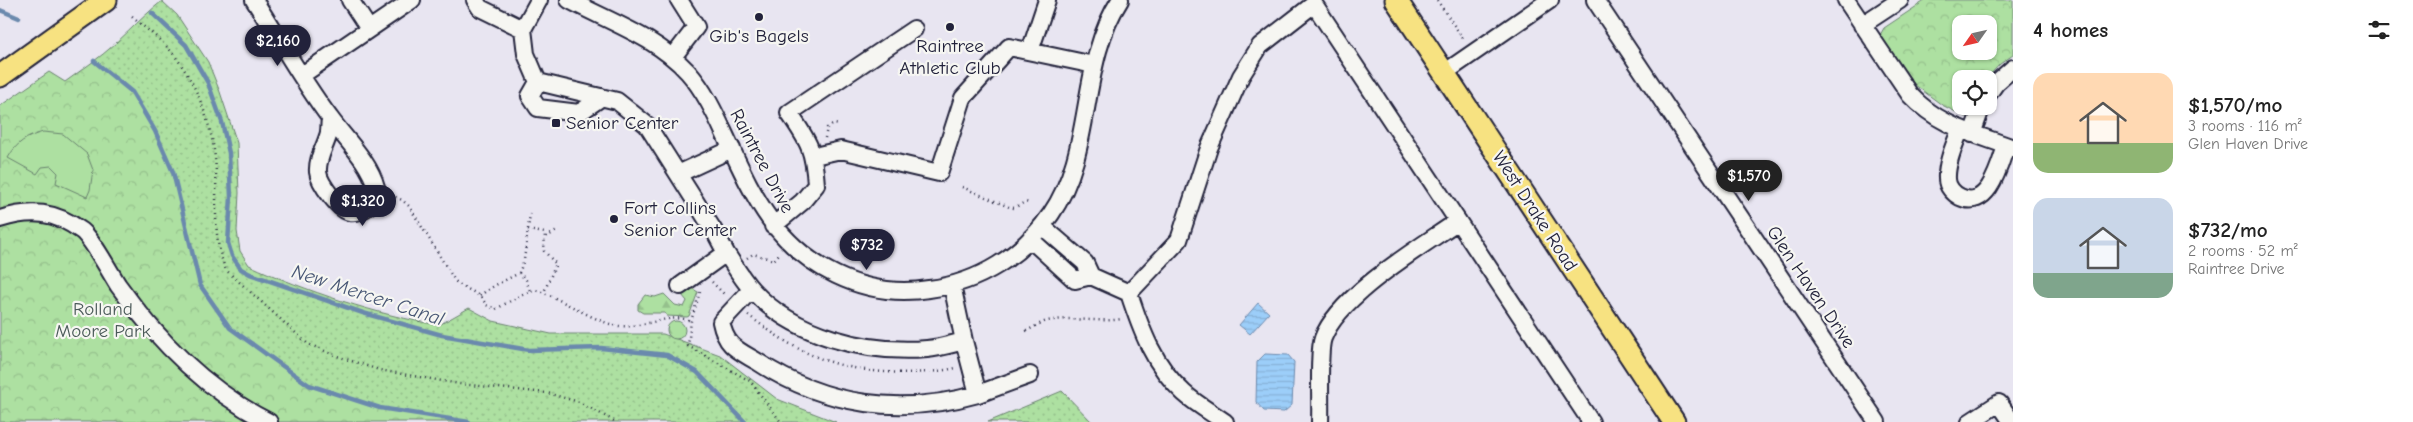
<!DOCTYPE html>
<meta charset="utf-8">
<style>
:root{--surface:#fff;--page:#f2f2f2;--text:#222;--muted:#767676;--accent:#22223b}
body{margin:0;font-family:"Comic Neue",sans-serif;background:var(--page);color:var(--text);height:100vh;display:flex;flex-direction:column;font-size:19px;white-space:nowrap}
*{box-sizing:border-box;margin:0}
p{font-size:16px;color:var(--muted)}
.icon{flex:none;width:28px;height:28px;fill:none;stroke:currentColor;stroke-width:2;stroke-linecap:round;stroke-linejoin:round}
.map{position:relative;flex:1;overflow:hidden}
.sheet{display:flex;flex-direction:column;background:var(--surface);width:400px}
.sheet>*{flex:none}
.needle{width:32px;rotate:236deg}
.controls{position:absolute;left:1952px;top:15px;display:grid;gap:10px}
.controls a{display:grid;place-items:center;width:45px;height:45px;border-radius:10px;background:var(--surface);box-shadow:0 1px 4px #0004;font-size:25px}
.price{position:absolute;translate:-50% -42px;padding:0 11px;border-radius:18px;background:var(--accent);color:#fff;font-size:16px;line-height:32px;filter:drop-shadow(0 1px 2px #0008)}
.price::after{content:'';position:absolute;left:50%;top:30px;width:15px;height:11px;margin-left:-8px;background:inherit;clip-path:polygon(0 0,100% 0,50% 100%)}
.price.on{background:#222;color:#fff}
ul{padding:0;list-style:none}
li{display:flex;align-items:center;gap:15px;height:125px;padding:0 20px}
li span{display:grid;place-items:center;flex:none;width:140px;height:100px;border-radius:15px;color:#555}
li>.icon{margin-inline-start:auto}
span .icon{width:60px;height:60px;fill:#fffc;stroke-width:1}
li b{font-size:21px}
h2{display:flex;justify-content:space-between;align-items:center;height:60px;padding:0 20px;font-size:21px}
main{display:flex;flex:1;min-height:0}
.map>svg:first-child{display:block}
.grass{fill:url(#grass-dots);stroke:#68816e}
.forest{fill:url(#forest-firs);stroke:#68816e}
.park{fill:url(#park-crowns);stroke:#68816e;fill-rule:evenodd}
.garden{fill:#ade0a1;stroke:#68816e}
.water{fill:url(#water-rules);stroke:#6b89ad}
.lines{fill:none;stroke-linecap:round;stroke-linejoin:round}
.stream{stroke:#6b89ad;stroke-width:4.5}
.minor-casing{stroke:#22223b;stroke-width:20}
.major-casing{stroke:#22223b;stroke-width:25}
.path{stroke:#22223b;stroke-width:2.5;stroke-dasharray:1 4;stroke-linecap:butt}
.minor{stroke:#f6f6f2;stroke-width:16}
.major{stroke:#f7e281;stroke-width:21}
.poi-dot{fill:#22223b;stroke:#f6f6f2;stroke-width:2}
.labels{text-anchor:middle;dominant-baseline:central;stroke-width:4.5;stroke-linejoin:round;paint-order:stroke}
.poi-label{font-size:19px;fill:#22223b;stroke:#f6f6f2}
.street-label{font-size:19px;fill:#22223b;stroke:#f6f6f2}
.park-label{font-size:19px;fill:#4c5b5a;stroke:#f6f6f2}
.water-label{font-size:20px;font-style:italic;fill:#475674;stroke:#f6f6f2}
</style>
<main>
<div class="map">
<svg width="2013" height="422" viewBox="0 0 2013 422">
<defs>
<pattern id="grass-dots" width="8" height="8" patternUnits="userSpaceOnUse" patternTransform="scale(1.25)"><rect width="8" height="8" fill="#ade0a1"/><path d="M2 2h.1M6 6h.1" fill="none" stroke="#95c08c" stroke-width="1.8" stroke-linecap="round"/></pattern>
<pattern id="forest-firs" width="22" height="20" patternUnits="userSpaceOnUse" patternTransform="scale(1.25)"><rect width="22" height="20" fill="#ade0a1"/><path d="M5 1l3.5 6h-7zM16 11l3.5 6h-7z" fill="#95c08c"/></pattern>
<pattern id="park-crowns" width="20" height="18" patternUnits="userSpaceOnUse" patternTransform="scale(1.25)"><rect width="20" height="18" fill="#ade0a1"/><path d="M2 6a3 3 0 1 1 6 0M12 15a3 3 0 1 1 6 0" fill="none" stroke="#95c08c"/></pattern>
<pattern id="water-rules" width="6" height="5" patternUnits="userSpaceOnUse" patternTransform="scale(1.25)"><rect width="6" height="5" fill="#9ccef9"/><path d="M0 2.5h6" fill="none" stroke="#86b1d6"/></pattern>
</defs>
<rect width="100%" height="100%" fill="#e8e5f1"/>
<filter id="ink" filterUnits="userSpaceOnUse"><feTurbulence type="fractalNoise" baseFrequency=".02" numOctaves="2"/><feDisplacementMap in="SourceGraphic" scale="10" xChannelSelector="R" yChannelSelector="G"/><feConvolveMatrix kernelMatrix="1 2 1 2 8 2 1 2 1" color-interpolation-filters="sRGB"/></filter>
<g filter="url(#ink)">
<path class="grass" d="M162 1 177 15 208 62 220 92 237 143 239 193 237 231 240 251 249 265C303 290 380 316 439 325L469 308 493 321 551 334H663L720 355 777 399 836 422H469L380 408 309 385 230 328 200 285 173 172 155 131 132 92 94 61C119 43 138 20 162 1Z
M1062 391 1092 422H988Z"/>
<path class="forest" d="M693 289 698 292 689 316 687 317 667 316 665 313H643L638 310V304L645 295 655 297 664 294 675 305 684 307 687 301 682 295Z
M667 330a9 9 0 1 1 18 0a9 9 0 1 1-18 0Z"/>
<path class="park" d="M1926 0H2013V55L2000 64 1986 79H1961V106H1971L1966 117 1942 105 1915 85 1880 35 1884 28ZM1961 24H1989V51H1961Z
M94 61 132 92 155 131 173 172 200 285 230 328 309 385 380 408 469 422H0V106L49 72 65 82Z"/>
<path class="garden" d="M43 132 63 134 87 154 93 170 90 190 87 197 56 183 58 173 51 166 42 167 37 174 8 158C17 142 26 137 43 132Z"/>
<path class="water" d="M1258 303 1269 313 1250 334 1239 325Z
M1265 354 1288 355 1294 362 1292 405 1284 412 1264 411 1256 402 1257 362Z"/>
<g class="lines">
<path class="stream" d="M0 10 19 18
M152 13 186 45 208 83 222 122 229 153 231 197 228 243 232 256 241 269 250 274 363 313 442 335 529 350 601 348 667 355 697 372 745 422
M94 61 132 92 155 131 173 172 200 285 230 328 309 385 380 408 469 422"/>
<defs>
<path id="minor" d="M254 0C279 39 302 81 330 118 345 139 369 161 376 187 380 200 363 214 350 212 340 211 319 183 318 172 317 159 324 149 328 136 330 131 329 124 330 118
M350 0 369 29
M475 0 480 8 523 29
M569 0C610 22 656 37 688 72 704 90 715 113 725 135 753 195 774 245 836 275 865 289 897 294 929 289 979 283 1023 255 1051 214 1095 150 1078 65 1120 0
M1595 0 1877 422
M1846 0 1910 95C1940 127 1974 133 2013 148
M1862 25 1900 0
M1030 51 1047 0
M673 57 696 27 679 0
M1444 73 1550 0
M302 75 412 0
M538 82 617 101 647 125 716 234 726 253 680 286
M538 82 530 96 538 108 579 113 602 97
M538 82 526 54 523 29 539 0
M1989 93 1996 83 2013 68
M1960 130C1955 144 1946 163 1947 179 1947 187 1954 194 1960 197 1989 211 2000 163 2006 146
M1972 134 1982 106
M814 156 841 150 939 173 963 98 1009 47 1094 65
M678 174 732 149
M0 219C31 209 55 211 82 231 93 240 109 271 118 285 157 340 208 391 269 422
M773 226 802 202 816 185C814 150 809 142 789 113L914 29
M1030 239 1075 280 1091 276 1085 263 1042 226
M726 253C734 265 742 279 752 290 794 336 867 354 927 349 939 348 952 344 964 341L952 285
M1091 276 1129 293C1141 330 1154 366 1184 393 1196 404 1212 413 1225 422
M751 290 721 322C726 347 738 350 758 362 825 406 901 416 978 394L964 341
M1129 293 1179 240 1209 148 1241 76 1260 46 1314 4 1591 422
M978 394 1030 375
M1320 422C1321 404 1318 351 1323 338 1339 295 1421 247 1458 221
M1970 422 1999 403 2012 422"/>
<path id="major" d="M1396 0 1674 422
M0 76 106 0"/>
</defs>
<use href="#minor" class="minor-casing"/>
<use href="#major" class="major-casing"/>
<path class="path" d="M1437 0 1464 40
M132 17C145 28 159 38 170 50 194 78 211 120 215 158 219 196 210 234 226 270L308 344 337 356 379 370 460 384 547 393 579 402 616 422
M825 138 827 128 834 124 839 125
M962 187 1009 207 1014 208 1025 202 1029 203
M391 195 402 200 409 206 455 281C467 292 479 290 486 305L496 309 523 294 536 290C561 298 596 323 619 326 643 329 670 312 691 321
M528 230 545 233 544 251 556 264 544 292
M546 237 557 231
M747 258 753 254 774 260 779 254
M519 273 524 260 530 214
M712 282 725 295
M700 292 691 321 688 346 750 381 781 422
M480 296C492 285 505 281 519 273L526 280 530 291
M748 315C773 334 800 353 831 362 867 374 918 376 956 368
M1026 331C1033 328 1040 323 1047 321 1072 316 1097 323 1122 319"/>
<use href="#minor" class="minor"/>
<use href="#major" class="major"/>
</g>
</g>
<g class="poi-dot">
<circle cx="759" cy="17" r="5"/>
<circle cx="950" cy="27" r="5"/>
<rect x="551" y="118" width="10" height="10" rx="2.5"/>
<circle cx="614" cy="219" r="5"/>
</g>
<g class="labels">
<g class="poi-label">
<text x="759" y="36">Gib's Bagels</text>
<text x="950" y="46">Raintree<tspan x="950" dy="22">Athletic Club</tspan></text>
<text x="566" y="123" text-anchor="start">Senior Center</text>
<text x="624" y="208" text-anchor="start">Fort Collins<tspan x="624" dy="22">Senior Center</tspan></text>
</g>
<g class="street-label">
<text transform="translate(762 161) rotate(62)">Raintree Drive</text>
<text transform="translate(1535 211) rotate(57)">West Drake Road</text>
<text transform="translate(1811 287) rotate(56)">Glen Haven Drive</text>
</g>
<g class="park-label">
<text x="103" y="309">Rolland<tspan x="103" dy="22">Moore Park</tspan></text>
</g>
<g class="water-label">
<text transform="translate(368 295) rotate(18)">New Mercer Canal</text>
</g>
</g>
</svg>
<div class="controls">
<a><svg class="needle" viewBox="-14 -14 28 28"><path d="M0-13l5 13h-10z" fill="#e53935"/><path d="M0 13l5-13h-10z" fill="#767676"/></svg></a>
<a><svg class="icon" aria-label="locate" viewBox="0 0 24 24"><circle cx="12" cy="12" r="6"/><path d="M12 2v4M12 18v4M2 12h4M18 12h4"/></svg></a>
</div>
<b class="price" style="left:278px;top:67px">$2,160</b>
<b class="price on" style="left:1749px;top:202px">$1,570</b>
<b class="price" style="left:363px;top:227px">$1,320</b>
<b class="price" style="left:867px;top:271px">$732</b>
</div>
<section class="sheet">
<h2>4 homes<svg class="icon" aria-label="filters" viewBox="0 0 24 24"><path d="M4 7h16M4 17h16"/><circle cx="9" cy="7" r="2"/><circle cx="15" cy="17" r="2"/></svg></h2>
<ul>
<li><span style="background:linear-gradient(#ffd9b3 70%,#8fb573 0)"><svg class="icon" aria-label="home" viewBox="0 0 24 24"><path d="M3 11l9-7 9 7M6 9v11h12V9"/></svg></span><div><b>$1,570/mo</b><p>3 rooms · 116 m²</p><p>Glen Haven Drive</p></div></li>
<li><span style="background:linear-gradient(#c9d6e8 75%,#7fa58c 0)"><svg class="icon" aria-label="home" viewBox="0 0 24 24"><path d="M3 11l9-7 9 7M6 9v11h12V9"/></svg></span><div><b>$732/mo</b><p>2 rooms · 52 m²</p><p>Raintree Drive</p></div></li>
</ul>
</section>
</main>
